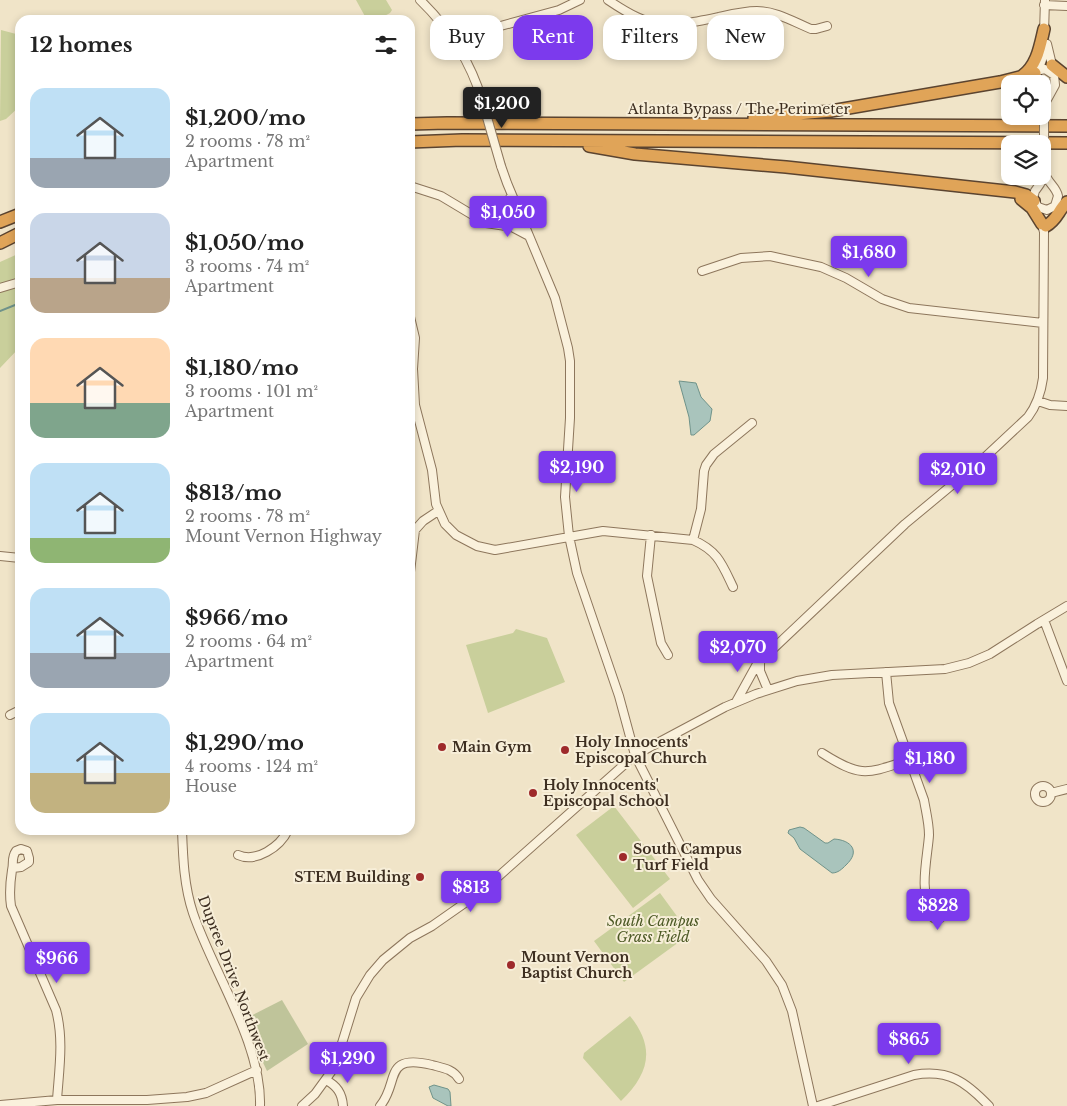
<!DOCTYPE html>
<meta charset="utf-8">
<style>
:root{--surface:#fff;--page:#f2f2f2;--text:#222;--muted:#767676;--accent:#7c3aed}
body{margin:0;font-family:"Libre Baskerville",serif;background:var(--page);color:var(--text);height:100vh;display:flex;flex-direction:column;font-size:19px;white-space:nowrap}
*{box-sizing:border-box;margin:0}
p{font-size:16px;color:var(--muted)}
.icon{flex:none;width:28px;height:28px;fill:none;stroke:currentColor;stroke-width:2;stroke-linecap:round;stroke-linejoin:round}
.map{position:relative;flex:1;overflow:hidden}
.details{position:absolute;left:15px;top:15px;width:400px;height:820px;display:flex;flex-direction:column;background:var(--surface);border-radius:15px;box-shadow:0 2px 8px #0003}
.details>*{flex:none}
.top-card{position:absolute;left:430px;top:15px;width:475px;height:45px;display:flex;gap:10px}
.controls{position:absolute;left:1001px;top:75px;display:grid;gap:10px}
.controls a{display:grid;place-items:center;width:50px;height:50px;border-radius:10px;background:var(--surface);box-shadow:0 2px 8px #0003;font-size:25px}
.price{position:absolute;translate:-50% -42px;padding:0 11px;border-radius:5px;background:var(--accent);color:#fff;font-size:16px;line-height:32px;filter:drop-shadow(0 1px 2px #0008)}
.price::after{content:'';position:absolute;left:50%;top:30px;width:15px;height:11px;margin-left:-8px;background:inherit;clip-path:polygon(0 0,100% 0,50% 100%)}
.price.on{background:#222;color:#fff}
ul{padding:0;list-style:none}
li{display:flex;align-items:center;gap:15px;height:125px;padding:0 15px}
li span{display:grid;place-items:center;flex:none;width:140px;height:100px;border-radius:15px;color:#555}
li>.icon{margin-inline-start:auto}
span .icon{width:60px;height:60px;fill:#fffc;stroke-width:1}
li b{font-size:21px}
h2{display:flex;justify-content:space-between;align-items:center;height:60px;padding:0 15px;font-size:21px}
.chip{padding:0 18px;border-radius:15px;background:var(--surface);box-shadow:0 2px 8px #0003;font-size:18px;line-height:45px}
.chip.on{background:var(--accent);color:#fff}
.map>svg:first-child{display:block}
.green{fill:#c9cf9b}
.cemetery{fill:#bfc49a}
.water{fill:#a9c4bc;stroke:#6f938a}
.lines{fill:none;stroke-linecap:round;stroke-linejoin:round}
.stream{stroke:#6f938a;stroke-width:2}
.minor-casing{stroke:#8d765c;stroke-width:10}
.highway-casing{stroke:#5b4430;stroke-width:14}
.minor{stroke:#faf1dc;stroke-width:8}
.highway{stroke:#e0a458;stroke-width:11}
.minor-bridge-casing{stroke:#8d765c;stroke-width:10;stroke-linecap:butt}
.minor-bridge{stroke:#faf1dc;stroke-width:8}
.poi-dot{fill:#9e2a2b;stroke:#f7eed8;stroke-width:2}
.labels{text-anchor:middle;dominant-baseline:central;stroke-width:4;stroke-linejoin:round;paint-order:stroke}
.street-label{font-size:14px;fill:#3d2e20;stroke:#f7eed8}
.poi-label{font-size:14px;font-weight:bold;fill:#3d2e20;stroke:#f7eed8;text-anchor:start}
.park-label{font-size:14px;font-style:italic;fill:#4d5a26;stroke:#f7eed8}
</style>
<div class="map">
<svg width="1067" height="1106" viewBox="0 0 1067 1106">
<rect width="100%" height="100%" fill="#f0e4c8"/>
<path class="green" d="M356 0H386L392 10 390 13 377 20H367Z
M1 30 20 35V106L6 119 0 121Z
M20 253V347L0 368V262Z
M516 629 547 638 565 682 488 713 466 645 513 633Z
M614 806 670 879 633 908 576 835Z
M660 893 690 934 624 982 594 941Z
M630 1016C656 1048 649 1074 621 1101L583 1058 584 1053Z"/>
<path class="cemetery" d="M282 1000 308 1044 267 1071 243 1020Z"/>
<path class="water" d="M679 381 696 383 701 397 712 409 710 421 694 435H691L689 417Z
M800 827 804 828 825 843H828L834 839C851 840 861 851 846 865 842 869 838 873 832 873L800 849 794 838 788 833 789 830Z
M434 1085 448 1089 450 1092 451 1106H448L433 1098 429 1087Z"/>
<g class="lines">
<path class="stream" d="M0 311 20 303"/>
<defs>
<path id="minor" d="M420 0C450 29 470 60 482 100
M608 0C654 31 666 28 719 17 732 14 744 11 757 11 776 11 794 22 811 29H816L827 26
M1044 5 1067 6
M1044 33 1045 0
M1047 44 1053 69
M459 45 497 27 559 10 580 0
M1038 71 1044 54V44
M1032 84C1031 75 1037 70 1045 69L1054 75 1055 85 1044 105
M501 166 507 183 555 298 568 348 570 361V418L565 497 569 536 577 573 619 696 635 755 698 880 711 899 766 961 782 985 792 1011 813 1106
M1044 171C1047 183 1056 186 1058 196L1055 206 1047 210 1038 207 1033 198 1035 191 1040 184Z
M410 186 441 196 486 223 512 227 529 236
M504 222 511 209 510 198
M702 271 741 258 770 256 821 267 846 278 882 299 909 308 1043 323
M0 288 20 282
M410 317 415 338 413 369 415 405 432 470 436 504 445 524 456 535 477 546 495 550 603 531 693 540C718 551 722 564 733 587
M1038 401 1050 405 1067 406
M651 535 647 576 661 643 668 655
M693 540 701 509 704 471 706 465 714 454 752 423
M0 556 20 558
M410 572 415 530 423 521 438 511
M1044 620 1067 681
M760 661V671L768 690
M886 672 889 703 924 800C926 812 929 823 929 835 928 854 918 895 932 909
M736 702 757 664 905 524 982 460 1028 417C1037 405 1041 393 1043 378L1044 232 1041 221
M10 715 20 710
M822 753C861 778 866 774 909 760
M1035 794a8 8 0 1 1 16 0a8 8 0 1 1-16 0Z
M1051 793 1067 789
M182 830C183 858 184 886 193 913 213 972 262 1044 260 1106
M238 855C256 863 280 847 288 830
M13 868 21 867 29 862V858L27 851 21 849 16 851C11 858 14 863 12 870 10 883 9 893 11 906L56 1010C64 1040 59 1070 57 1100
M931 913a6 6 0 1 1 12 0a6 6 0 1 1-12 0Z
M326 1080C337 1086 342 1093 343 1106
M0 1105 57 1100H147L187 1097 206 1093 257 1070
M302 1106 315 1094 331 1072 338 1056 356 998 370 975 383 960 410 938 432 926 482 891 635 755 725 707 756 694 797 681 832 675 945 669 969 663 990 654 1037 624 1067 606
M380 1106C400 1083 382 1053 432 1065 443 1068 453 1069 459 1079
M818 1106 914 1075C949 1069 966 1082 989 1106"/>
<path id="highway" d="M1052 65 1067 77
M1022 76C1037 66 1040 46 1044 29
M754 118 831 111 1000 82 1035 73
M410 124 447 123 1067 126
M410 142 462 140 1067 143
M589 146 635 154 786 167 1015 192 1026 195 1034 201
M1021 199 1032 208 1042 224
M0 222 20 214
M1046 226C1057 220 1058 211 1067 202
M0 243 20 233"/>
</defs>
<use href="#minor" class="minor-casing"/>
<use href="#highway" class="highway-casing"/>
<use href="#minor" class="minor"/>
<use href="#highway" class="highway"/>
<defs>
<path id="minor-bridge" d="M482 100 501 166
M1044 109V171"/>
</defs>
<use href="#minor-bridge" class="minor-bridge-casing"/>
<use href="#minor-bridge" class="minor-bridge"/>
</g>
<g class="poi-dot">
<circle cx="442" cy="747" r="5"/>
<circle cx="565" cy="750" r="5"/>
<circle cx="533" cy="793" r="5"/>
<circle cx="623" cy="857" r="5"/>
<circle cx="420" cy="877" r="5"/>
<circle cx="511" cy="965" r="5"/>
</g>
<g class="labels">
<g class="street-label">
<text x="739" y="109">Atlanta Bypass / The Perimeter</text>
<text transform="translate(234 978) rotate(69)">Dupree Drive Northwest</text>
</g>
<g class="poi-label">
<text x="575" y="742">Holy Innocents'<tspan x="575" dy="16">Episcopal Church</tspan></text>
<text x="452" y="747">Main Gym</text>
<text x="543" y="785">Holy Innocents'<tspan x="543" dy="16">Episcopal School</tspan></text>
<text x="633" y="849">South Campus<tspan x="633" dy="16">Turf Field</tspan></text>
<text x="410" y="877" text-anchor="end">STEM Building</text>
<text x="521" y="957">Mount Vernon<tspan x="521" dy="16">Baptist Church</tspan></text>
</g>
<g class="park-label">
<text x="653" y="921">South Campus<tspan x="653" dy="16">Grass Field</tspan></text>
</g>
</g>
</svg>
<div class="controls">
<a><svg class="icon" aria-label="locate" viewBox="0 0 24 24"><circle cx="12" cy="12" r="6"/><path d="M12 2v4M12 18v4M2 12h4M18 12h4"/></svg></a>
<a><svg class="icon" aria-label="layers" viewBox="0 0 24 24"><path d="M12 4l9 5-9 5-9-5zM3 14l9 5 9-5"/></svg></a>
</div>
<b class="price on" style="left:502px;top:129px">$1,200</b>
<b class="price" style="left:508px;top:238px">$1,050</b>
<b class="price" style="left:869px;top:278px">$1,680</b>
<b class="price" style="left:577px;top:493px">$2,190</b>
<b class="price" style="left:958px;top:495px">$2,010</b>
<b class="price" style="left:738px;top:673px">$2,070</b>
<b class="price" style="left:930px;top:784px">$1,180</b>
<b class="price" style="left:471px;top:913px">$813</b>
<b class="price" style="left:938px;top:931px">$828</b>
<b class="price" style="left:57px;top:984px">$966</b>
<b class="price" style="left:909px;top:1065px">$865</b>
<b class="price" style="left:348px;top:1084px">$1,290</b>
<div class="top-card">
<a class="chip">Buy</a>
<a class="chip on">Rent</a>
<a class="chip">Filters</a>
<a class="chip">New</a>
</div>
<section class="details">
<h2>12 homes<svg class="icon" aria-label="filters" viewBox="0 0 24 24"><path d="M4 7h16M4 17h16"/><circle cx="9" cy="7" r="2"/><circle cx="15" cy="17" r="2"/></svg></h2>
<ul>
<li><span style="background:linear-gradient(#bfe0f5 70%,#9aa5b1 0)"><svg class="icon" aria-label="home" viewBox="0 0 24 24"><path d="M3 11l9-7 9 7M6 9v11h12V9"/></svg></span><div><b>$1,200/mo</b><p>2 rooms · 78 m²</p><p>Apartment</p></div></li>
<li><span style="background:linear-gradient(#c9d6e8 65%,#b9a48a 0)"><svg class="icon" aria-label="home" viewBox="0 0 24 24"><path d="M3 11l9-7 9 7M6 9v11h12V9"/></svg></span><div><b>$1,050/mo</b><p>3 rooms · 74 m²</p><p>Apartment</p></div></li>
<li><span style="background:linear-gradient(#ffd9b3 65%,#7fa58c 0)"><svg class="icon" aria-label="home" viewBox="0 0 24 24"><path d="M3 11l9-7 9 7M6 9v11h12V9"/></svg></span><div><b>$1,180/mo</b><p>3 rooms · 101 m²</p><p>Apartment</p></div></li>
<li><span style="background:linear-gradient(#bfe0f5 75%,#8fb573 0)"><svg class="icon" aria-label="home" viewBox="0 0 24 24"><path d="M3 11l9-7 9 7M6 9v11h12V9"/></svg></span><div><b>$813/mo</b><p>2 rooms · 78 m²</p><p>Mount Vernon Highway</p></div></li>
<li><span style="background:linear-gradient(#bfe0f5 65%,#9aa5b1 0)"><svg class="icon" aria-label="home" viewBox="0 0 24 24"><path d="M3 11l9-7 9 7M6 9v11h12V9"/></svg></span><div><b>$966/mo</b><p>2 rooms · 64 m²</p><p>Apartment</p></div></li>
<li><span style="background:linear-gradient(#bfe0f5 60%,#c2b280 0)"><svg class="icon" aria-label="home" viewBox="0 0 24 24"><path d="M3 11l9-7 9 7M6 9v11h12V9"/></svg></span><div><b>$1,290/mo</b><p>4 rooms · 124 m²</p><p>House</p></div></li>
</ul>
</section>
</div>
